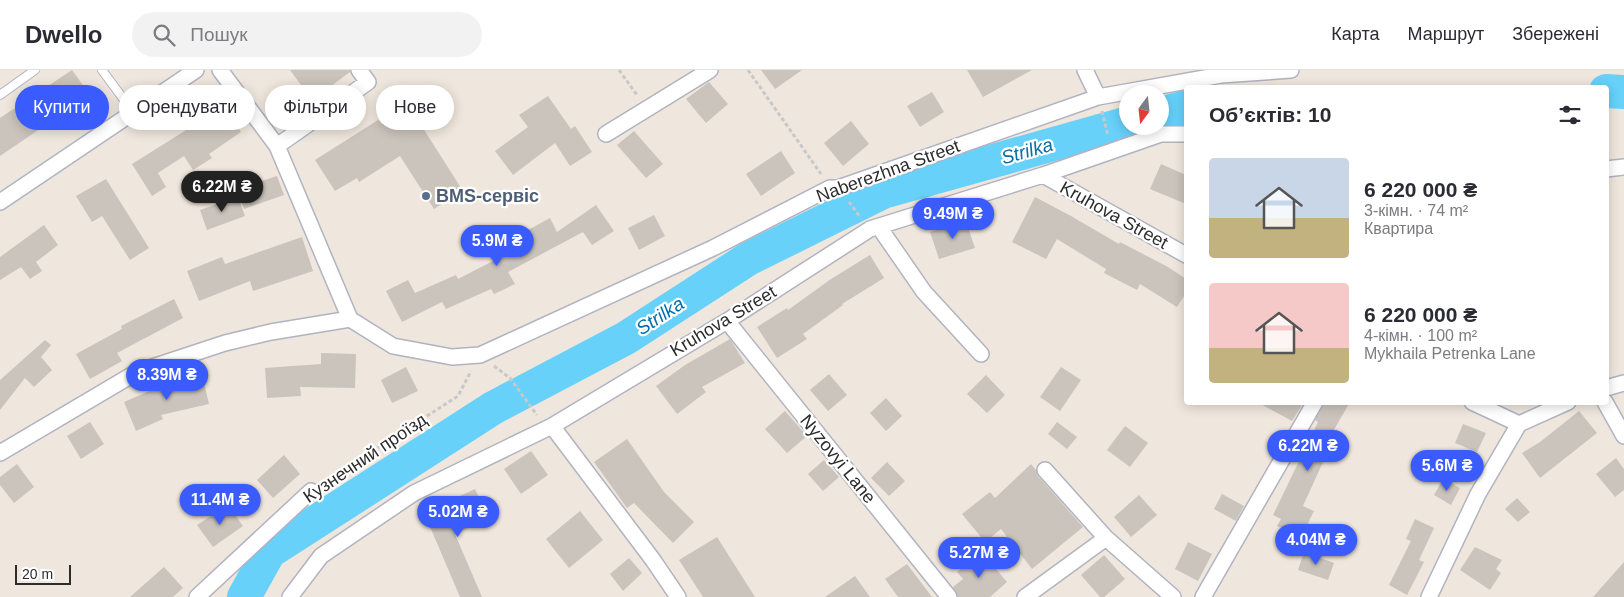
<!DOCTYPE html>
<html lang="uk">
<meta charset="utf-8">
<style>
:root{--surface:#fff;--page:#f2f2f3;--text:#2b2b33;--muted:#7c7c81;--line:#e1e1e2;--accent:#3a5cff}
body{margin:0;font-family:Arial,sans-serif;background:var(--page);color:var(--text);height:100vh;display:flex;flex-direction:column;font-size:19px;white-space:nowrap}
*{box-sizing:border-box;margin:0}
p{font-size:16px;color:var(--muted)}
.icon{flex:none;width:28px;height:28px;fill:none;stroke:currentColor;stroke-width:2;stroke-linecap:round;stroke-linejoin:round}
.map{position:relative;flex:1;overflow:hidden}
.details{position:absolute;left:1184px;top:15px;width:425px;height:320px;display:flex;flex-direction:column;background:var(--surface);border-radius:5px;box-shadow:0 2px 12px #0003}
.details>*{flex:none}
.banner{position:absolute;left:15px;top:15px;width:475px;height:45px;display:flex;gap:10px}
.needle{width:32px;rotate:195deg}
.buttons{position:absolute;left:1119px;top:15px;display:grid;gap:10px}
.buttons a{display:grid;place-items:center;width:50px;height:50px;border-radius:50%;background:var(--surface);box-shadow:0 2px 12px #0003;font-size:25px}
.scale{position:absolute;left:15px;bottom:12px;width:56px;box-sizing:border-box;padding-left:5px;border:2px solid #2c2c2c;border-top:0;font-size:14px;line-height:18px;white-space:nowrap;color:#2c2c2c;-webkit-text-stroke:4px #fff;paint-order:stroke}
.price{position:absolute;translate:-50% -42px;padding:0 11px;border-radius:18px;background:var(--accent);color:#fff;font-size:16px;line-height:32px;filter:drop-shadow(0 1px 2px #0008)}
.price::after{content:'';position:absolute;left:50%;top:30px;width:15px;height:11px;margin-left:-8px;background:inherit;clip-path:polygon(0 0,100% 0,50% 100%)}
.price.current{background:#222;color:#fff}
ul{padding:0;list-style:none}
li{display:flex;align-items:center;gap:15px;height:125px;padding:0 25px}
li span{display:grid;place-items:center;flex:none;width:140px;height:100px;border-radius:5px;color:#555}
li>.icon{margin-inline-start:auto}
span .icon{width:60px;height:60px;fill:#fffc;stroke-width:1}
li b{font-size:21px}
h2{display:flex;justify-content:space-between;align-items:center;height:60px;padding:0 25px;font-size:21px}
.pill{padding:0 18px;border-radius:22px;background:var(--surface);box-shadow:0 2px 12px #0003;font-size:18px;line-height:45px}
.pill.current{background:var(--accent);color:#fff}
header{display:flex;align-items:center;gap:30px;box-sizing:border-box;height:70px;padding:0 25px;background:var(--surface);border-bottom:1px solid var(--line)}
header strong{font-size:24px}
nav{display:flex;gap:28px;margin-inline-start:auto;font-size:18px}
.search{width:350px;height:45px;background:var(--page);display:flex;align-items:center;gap:12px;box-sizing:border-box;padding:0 18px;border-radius:28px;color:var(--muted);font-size:19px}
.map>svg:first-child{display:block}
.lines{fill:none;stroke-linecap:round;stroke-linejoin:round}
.river{stroke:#67d1fa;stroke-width:34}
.building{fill:#cac4bc}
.lane-casing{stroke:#b1b3c1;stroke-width:10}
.street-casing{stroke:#b1b3c1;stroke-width:18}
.path{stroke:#c8c8c8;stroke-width:3;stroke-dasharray:4 2.5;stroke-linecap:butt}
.lane{stroke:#fff;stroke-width:8}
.street{stroke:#fff;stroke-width:15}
.service-dot{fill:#5c6f8a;stroke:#fff;stroke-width:2}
.labels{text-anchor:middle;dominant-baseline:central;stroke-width:4.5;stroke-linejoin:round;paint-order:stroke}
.street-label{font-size:18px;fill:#2c2c2c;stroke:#fff}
.service-label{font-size:18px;font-weight:bold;fill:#4e5e75;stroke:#fff;text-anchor:start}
.water-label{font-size:19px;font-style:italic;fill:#016fab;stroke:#fff}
</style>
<header>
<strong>Dwello</strong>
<div class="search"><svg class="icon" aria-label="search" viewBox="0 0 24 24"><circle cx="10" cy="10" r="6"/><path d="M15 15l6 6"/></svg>Пошук</div>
<nav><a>Карта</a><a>Маршрут</a><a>Збережені</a></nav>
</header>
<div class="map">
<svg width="1624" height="527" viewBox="0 0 1624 527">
<rect width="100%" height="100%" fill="#efe7dd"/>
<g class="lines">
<path class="river" d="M1606 21 1624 22
M1160 44 1186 37
M244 527 269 482 493 338 626 268 748 189 883 122 1128 53"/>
</g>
<path class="building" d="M72 0 90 25 0 86V48Z
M290 0H350V2L312 30Z
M761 0H802L775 19Z
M967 0H1032L983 27Z
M709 12 728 34 706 53 686 29Z
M932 22 944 42 920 57 907 36Z
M548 26 571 59 575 56 592 82 570 96 555 73 513 105 495 81 528 57 519 45Z
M219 31 241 62 209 84 212 88 193 100 184 86 158 103 166 117 152 126 132 94 199 52 196 47Z
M378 50 382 54 390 50 399 51 414 60 421 55 463 121 434 139 400 86 359 112 357 108 335 121 315 90Z
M851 51 869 74 843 96 824 73Z
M634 61 663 94 646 108 617 75Z
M781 81 795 103 761 126 746 104Z
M1161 94 1186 105V134L1150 119Z
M277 106 284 125 244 139 237 119Z
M106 109 149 178 130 190 102 146 92 152 76 126Z
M238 127 245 146 207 160 200 140Z
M1035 127 1071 146 1119 174 1120 172 1168 197 1186 209V223L1177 237 1140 214 1137 220 1104 203 1106 199 1057 169 1046 189 1012 172Z
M596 135 614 161 592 175 583 162 508 202 515 214 494 224 491 219 446 239 442 232 402 252 386 221 408 210 415 223 456 205 458 209 524 175 519 165 550 148 557 162Z
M654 145 665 166 639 180 628 158Z
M966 151 975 178 939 189 930 162Z
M44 155 58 175 36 192 42 201 30 209 21 197 0 210V187Z
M302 167 313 201 253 221 250 211 199 231 187 201 222 187 225 194Z
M870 185 884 208 842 234 843 235 803 264 807 269 777 288 757 257 787 238 788 240 831 209Z
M174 229 183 248 117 283 122 291 90 309 76 284 122 259 121 256Z
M730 269 745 293 702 317 706 322 677 344 656 316 685 295Z
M45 270 51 275 41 287 52 300 34 317 25 308 0 340V310Z
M321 283 356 284 355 318 300 317 301 326 267 328 265 298 321 294Z
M406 297 418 321 392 333 381 310Z
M1061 297 1081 310 1060 341 1040 327Z
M829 304 847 325 828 341 810 320Z
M202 305 209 334 161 345 163 349 136 361 124 332 168 313Z
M986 305 1005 325 987 343 967 324Z
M886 328 902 346 886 361 870 343Z
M1257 332H1304L1292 351Z
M1324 332H1350L1317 389 1323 392 1303 436 1314 441 1301 467 1277 456 1281 449 1273 445 1318 352 1315 350Z
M785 341 807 366 787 383 765 359Z
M1579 341 1597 363 1540 408 1522 383 1540 372Z
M90 352 104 374 81 389 67 366Z
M1057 352 1077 367 1067 379 1048 364Z
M1463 354 1486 363 1477 382 1455 373Z
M1125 356 1148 373 1130 397 1107 380Z
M627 369 664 422 694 452 673 473 634 433 627 438 594 392Z
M531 381 548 405 521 424 504 399Z
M284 385 300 404 273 428 257 410Z
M1616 388 1624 399V420L1615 427 1596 404Z
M824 390 839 407 823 421 808 404Z
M887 392 905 411 889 426 871 408Z
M17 394 34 417 14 433 0 415V407Z
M1031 394 1036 400 1038 406 1083 457 1032 499 1001 459 985 472 962 444 990 422 995 428Z
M1443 409 1460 418 1451 435 1434 425Z
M475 419 489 449 455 464 482 527H460L425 445 451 434 449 431Z
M1222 424 1244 436 1236 451 1214 439Z
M1139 425 1157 445 1131 467 1114 447Z
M1517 428 1530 442 1518 452 1505 439Z
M228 435 243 456 213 477 197 455Z
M580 441 603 470 569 498 546 469Z
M1415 449 1434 458 1419 490 1424 492 1407 525 1389 515 1411 471 1406 469Z
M717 467 755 527H703L679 490Z
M1188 472 1212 484 1198 511 1175 499Z
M1475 477 1502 490 1496 499 1501 503 1490 520 1460 500Z
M981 481 1007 512 990 527H958L953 517 963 509 957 502Z
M1304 482 1334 493 1328 510 1298 500Z
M1104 485 1125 509 1104 527H1100L1081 505Z
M629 488 642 503 623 521 610 504Z
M1624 492V527H1593Z
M907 494 932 527H898L885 509Z
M164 497 183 518 173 527H130Z
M855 506 870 527H825Z"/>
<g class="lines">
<defs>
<path id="lane" d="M102 0 133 42
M0 25 35 0"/>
<path id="street" d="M220 0 277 76 350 249 393 276 452 287 480 285 713 178 830 118H838L1098 27 1221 5 1291 0
M1085 0 1098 27
M606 64 710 0
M277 76 368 12 359 0
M1606 99 1624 97
M1043 105 1161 64H1186
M0 132 196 0
M879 157 924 222 981 284
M727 251 949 527
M1606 318 1624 313
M1472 332 1519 354 1568 332
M1605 332 1624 366
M552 356 653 490 678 527
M0 383 137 302 225 273 271 262 350 249
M1045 400 1106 468 1173 527
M197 527 311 421
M290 527 321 486 414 423 552 356 727 251 870 159 1043 105 1186 185
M1025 527 1106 468
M1203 527 1315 332
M1429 527 1478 424 1519 354"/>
</defs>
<use href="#lane" class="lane-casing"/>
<use href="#street" class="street-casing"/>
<path class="path" d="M619 0 637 25
M748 0 821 104
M1102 41 1108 66
M849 132 860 147
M494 296 510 308 537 345
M323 413 458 326 471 301"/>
<use href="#lane" class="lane"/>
<use href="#street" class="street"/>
</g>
<circle class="service-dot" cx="426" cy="126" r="5"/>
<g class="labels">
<g class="street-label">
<text transform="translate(888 101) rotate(-20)">Naberezhna Street</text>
<text transform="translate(1114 145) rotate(29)">Kruhova Street</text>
<text transform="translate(723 251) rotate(-31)">Kruhova Street</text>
<text transform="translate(365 388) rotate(-34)">Кузнечний проїзд</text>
<text transform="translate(838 389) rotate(51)">Nyzovyi Lane</text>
</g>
<g class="service-label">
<text x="436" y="126">BMS-сервіс</text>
</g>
<g class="water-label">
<text transform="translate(1027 81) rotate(-16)">Strilka</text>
<text transform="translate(660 246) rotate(-33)">Strilka</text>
</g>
</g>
</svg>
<div class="buttons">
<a><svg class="needle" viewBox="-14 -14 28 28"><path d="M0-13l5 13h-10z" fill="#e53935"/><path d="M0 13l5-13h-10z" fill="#7c7c81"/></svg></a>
</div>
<div class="scale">20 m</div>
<b class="price current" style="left:222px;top:143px">6.22M ₴</b>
<b class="price" style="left:953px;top:170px">9.49M ₴</b>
<b class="price" style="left:497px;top:197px">5.9M ₴</b>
<b class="price" style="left:167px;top:331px">8.39M ₴</b>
<b class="price" style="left:1308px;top:402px">6.22M ₴</b>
<b class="price" style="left:1447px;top:422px">5.6M ₴</b>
<b class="price" style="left:220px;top:456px">11.4M ₴</b>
<b class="price" style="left:458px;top:468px">5.02M ₴</b>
<b class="price" style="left:1316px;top:496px">4.04M ₴</b>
<b class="price" style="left:979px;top:509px">5.27M ₴</b>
<div class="banner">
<a class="pill current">Купити</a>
<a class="pill">Орендувати</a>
<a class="pill">Фільтри</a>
<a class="pill">Нове</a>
</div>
<section class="details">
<h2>Об’єктів: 10<svg class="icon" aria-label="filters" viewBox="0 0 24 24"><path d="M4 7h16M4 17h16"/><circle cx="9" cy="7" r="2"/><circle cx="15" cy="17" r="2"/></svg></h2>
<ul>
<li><span style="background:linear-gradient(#c9d6e8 60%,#c2b280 0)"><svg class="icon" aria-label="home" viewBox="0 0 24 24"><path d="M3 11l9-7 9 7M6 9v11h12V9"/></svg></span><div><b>6 220 000 ₴</b><p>3-кімн. · 74 m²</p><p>Квартира</p></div></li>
<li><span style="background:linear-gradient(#f6c9c9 65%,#c2b280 0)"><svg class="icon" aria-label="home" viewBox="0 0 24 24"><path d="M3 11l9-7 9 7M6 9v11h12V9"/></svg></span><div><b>6 220 000 ₴</b><p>4-кімн. · 100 m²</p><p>Mykhaila Petrenka Lane</p></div></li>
</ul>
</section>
</div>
